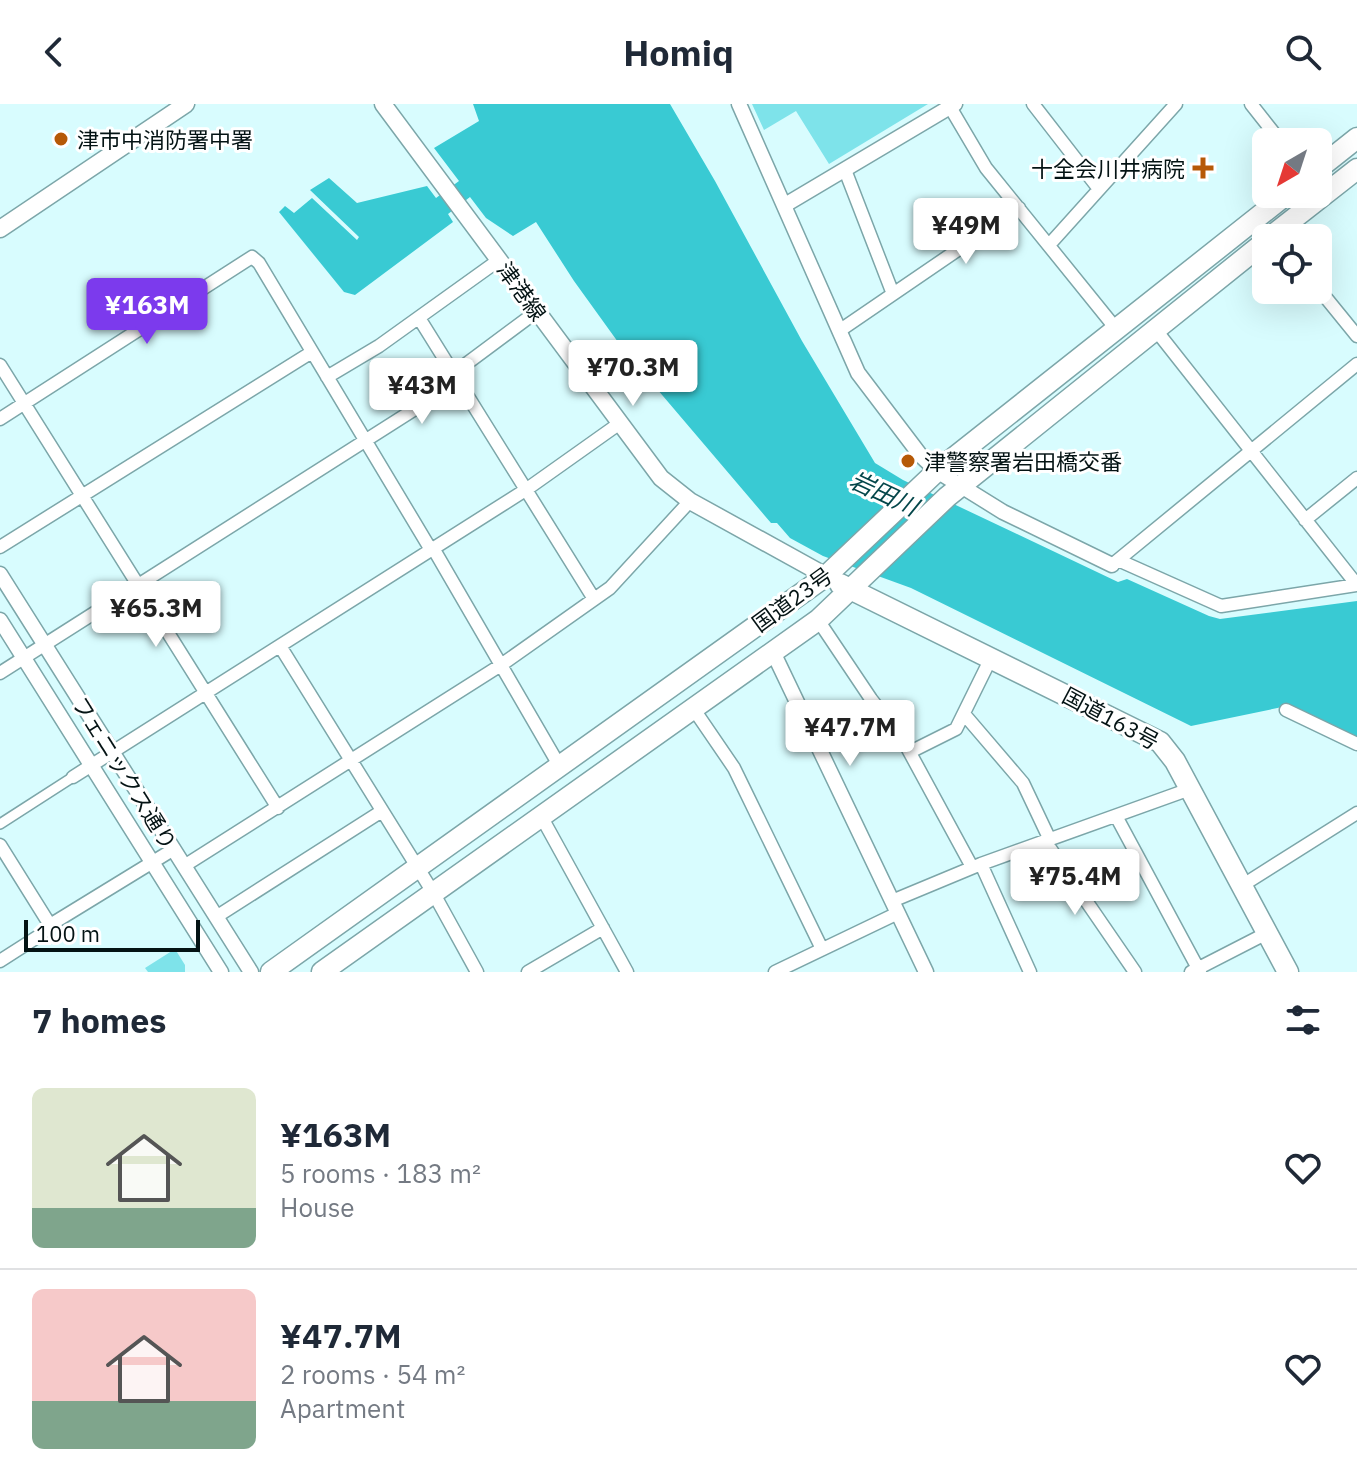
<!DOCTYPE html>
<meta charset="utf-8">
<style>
:root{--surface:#fff;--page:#f6f6f7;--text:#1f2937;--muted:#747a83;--line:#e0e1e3;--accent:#7c3aed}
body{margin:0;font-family:"IBM Plex Sans","Noto Sans JP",sans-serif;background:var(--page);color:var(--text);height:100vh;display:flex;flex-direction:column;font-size:30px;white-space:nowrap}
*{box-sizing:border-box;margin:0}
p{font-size:26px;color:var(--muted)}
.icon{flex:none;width:44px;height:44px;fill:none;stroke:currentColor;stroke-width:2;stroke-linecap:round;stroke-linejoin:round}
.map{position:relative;height:868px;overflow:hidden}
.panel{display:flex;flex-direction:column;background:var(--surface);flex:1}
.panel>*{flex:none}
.needle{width:52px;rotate:219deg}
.fabs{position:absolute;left:1252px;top:24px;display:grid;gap:16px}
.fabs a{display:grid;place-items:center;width:80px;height:80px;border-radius:12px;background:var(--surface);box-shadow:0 8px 32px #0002;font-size:40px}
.scale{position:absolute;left:24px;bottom:20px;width:176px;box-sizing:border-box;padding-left:8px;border:4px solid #041314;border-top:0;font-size:22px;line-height:28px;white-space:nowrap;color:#041314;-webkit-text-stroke:6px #fff;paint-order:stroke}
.price{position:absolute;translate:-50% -68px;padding:0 18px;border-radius:8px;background:#fff;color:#222;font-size:26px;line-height:52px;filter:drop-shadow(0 2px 4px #0008)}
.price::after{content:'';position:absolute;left:50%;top:48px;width:24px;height:18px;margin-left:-12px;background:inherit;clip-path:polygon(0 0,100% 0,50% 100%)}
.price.on{background:var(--accent);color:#fff}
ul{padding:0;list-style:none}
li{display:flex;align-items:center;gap:24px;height:200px;padding:0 32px}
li+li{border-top:2px solid var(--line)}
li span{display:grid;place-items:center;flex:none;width:224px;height:160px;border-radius:12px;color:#555}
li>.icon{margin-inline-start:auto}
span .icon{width:96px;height:96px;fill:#fffc;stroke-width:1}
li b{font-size:34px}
h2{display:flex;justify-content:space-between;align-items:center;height:96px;padding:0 32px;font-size:34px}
header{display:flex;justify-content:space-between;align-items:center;height:104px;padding:0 32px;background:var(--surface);font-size:36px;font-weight:700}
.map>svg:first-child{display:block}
.green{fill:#7ee3ea}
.water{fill:#39cad3}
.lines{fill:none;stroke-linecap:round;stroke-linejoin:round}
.pedestrian-casing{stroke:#7ca6a9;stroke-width:12}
.minor-casing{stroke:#7ca6a9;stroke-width:15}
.tertiary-casing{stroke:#7ca6a9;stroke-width:17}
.secondary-casing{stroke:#7ca6a9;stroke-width:19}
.trunk-casing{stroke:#7ca6a9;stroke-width:23}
.pedestrian{stroke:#fff;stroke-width:9}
.minor{stroke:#fff;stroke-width:12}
.tertiary{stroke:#fff;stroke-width:14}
.secondary{stroke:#fff;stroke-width:16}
.trunk{stroke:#fff;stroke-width:20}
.poi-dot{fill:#b65907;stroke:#fff;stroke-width:3}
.labels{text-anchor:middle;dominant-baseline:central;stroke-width:6;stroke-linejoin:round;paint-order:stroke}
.poi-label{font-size:22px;fill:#041314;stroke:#fff;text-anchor:start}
.street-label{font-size:22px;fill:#041314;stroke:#fff}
.water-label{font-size:24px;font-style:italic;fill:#04464a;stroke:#fff}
</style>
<header><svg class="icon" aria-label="back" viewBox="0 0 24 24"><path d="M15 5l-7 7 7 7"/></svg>Homiq<svg class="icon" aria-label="search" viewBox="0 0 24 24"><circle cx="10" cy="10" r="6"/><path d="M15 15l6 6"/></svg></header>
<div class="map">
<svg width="1357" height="868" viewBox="0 0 1357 868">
<rect width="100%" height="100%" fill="#d8fcfe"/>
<path class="green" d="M752 0H928L829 60 796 7 764 26Z
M175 845 185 861V868H148L145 864Z"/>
<path class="water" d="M473 0H670L715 77 802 237 875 359 903 376 1118 478 1127 475 1209 512 1220 515 1357 497V635L1287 602 1191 622 911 484 823 452 790 434 777 419H771L623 245 574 177 536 118 513 132 486 114 470 93 448 110 453 118 355 191 344 188 279 108 285 102 294 109 312 94 357 136 359 133 310 86 329 74 357 99 427 82 436 94 459 77 434 44 479 17Z"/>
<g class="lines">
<defs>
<path id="pedestrian" d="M0 720 73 673"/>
<path id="minor" d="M1033 0 1099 85
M1251 0 1281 38
M950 3 986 64 1117 226
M845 66 893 190
M1049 141 1176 0
M1318 184 1357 232
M419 214 594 495
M1155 225 1357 481
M839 227 1019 104
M0 261 278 704
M454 269 536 208
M327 273 379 242 499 156
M0 315 252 153 259 159 431 446
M1305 416 1357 374
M0 443 312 248
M433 444 559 661
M1118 456 1221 502 1357 481
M1112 461 1357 260
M818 516 871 595 903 636 972 763
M280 542 434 790 477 868
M0 569 459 277
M693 604 734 664 822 845
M1286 606 1357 640
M964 610 1023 679 1050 736
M910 648 956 625 991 554
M73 673 527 385 620 319
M541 712 627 868
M1116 712 1200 868
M1045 737 1135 868
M0 741 50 821
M981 760 1030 868
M184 762 501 561 610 484 690 397
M1243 781 1357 709
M892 797 981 760 1190 685
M216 813 382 707
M0 857 42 830 50 821 174 745
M528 868 603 824
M775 868 898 809
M1191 868 1267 829"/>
<path id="tertiary" d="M739 0 858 269 921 352 937 367 1003 408 1112 461
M785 101 955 0
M0 470 251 868
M0 516 221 868
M773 548 926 868"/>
<path id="secondary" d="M383 0 661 374 690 397 826 472
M0 125 186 0"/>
<path id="trunk" d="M1318 65 1357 34
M1269 134 1357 65
M840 480 1160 638 1175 657 1288 868
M271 868 826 472 937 367 1287 90
M322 868 818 516 947 393 1266 137"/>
</defs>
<use href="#pedestrian" class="pedestrian-casing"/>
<use href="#minor" class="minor-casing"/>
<use href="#tertiary" class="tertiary-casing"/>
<use href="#secondary" class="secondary-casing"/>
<use href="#trunk" class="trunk-casing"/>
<use href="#pedestrian" class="pedestrian"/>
<use href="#minor" class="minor"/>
<use href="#tertiary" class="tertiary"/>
<use href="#secondary" class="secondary"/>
<use href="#trunk" class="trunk"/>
</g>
<g class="poi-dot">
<circle cx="61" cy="35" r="8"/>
<path d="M1199 52h8v8h8v8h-8v8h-8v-8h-8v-8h8z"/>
<circle cx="908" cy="357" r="8"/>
</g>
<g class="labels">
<g class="poi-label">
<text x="77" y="35">津市中消防署中署</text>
<text x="1185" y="64" text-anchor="end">十全会川井病院</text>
<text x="924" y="357">津警察署岩田橋交番</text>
</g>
<g class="street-label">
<text transform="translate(522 187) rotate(54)">津港線</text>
<text transform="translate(792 495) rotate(-36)">国道23号</text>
<text transform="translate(1111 614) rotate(28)">国道163号</text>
<text transform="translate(125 669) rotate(58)">フェニックス通り</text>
</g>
<g class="water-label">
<text transform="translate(884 389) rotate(25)">岩田川</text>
</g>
</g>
</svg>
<div class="fabs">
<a><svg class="needle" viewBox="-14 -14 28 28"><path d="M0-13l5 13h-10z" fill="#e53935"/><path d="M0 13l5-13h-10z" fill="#747a83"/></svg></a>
<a><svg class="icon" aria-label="locate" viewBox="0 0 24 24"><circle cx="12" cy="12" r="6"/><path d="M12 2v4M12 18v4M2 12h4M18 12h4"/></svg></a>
</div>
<div class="scale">100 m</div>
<b class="price" style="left:966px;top:162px">¥49M</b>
<b class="price on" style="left:147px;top:242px">¥163M</b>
<b class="price" style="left:633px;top:304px">¥70.3M</b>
<b class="price" style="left:422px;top:322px">¥43M</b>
<b class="price" style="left:156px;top:545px">¥65.3M</b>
<b class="price" style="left:850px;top:664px">¥47.7M</b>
<b class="price" style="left:1075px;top:813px">¥75.4M</b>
</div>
<section class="panel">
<h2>7 homes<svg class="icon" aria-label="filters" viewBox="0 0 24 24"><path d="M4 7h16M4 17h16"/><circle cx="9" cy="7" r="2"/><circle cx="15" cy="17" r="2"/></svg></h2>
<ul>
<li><span style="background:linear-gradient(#dfe7d0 75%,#7fa58c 0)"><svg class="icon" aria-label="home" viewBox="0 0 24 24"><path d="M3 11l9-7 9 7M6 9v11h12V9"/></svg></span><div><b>¥163M</b><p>5 rooms · 183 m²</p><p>House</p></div><svg class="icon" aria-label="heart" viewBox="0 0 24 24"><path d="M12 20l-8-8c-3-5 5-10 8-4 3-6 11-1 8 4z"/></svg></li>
<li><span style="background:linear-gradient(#f6c9c9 70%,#7fa58c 0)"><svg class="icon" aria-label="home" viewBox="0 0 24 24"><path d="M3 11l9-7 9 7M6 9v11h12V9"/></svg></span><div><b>¥47.7M</b><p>2 rooms · 54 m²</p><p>Apartment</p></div><svg class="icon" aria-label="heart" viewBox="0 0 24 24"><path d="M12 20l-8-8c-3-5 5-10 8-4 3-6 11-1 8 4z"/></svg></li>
</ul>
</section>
